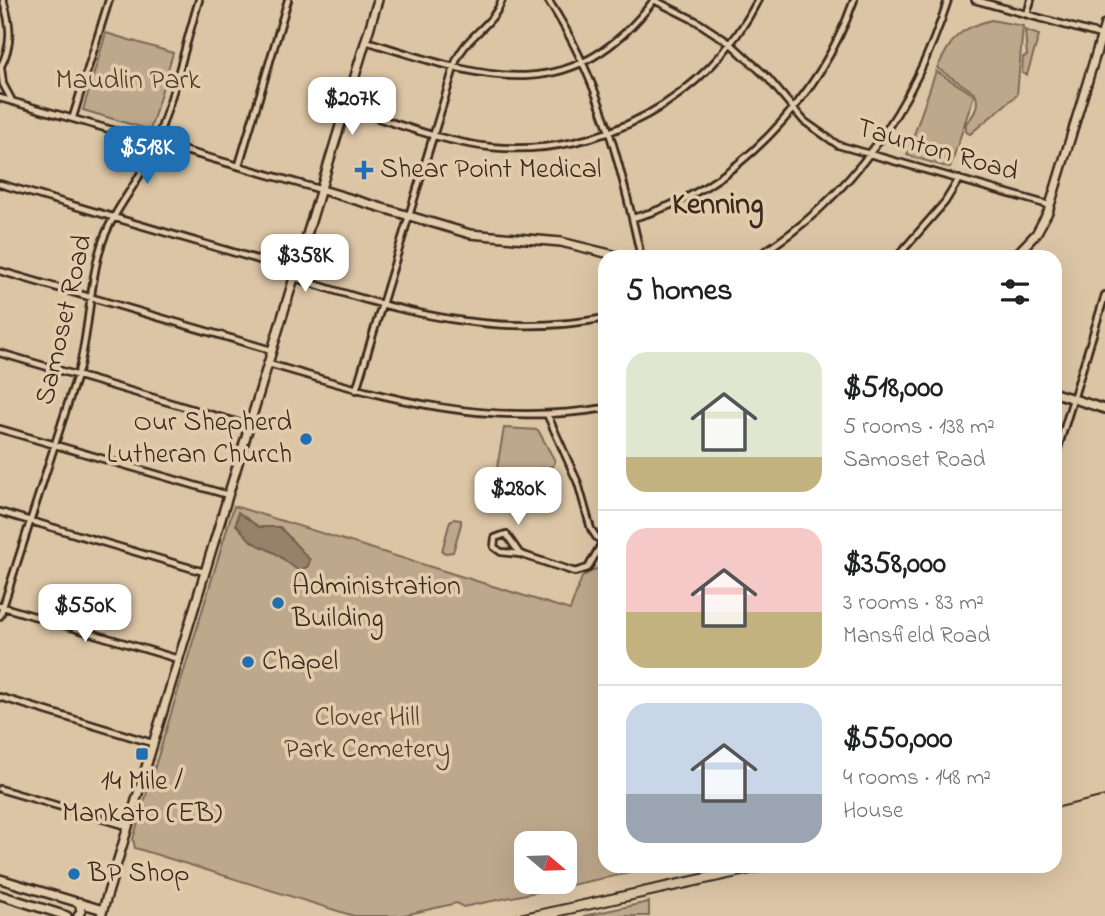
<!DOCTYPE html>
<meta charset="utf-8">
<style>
:root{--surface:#fff;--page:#f2f2f2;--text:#202124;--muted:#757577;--line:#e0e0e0;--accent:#1f6fb2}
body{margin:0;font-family:"Indie Flower",sans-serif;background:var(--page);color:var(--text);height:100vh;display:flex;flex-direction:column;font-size:26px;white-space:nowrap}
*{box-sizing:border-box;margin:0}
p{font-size:23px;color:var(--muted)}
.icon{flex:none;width:38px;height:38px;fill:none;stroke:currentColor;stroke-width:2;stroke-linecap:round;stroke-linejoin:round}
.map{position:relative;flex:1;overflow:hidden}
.drawer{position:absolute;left:598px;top:250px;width:464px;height:623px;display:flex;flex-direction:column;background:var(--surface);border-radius:21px;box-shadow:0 7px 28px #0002}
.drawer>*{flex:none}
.needle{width:46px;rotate:109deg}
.buttons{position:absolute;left:514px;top:831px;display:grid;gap:14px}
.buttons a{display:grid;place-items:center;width:63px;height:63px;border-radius:14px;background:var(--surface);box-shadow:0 7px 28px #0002;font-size:35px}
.price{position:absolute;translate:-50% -60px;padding:0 16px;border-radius:14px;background:#fff;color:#222;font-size:23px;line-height:46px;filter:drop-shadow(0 2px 4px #0008)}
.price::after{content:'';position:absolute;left:50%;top:42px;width:21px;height:16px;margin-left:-10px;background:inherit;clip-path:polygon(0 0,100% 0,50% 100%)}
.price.on{background:var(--accent);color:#fff}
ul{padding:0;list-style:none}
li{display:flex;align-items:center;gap:21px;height:175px;padding:0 28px}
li+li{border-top:2px solid var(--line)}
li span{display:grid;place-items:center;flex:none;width:196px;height:140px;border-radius:21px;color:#555}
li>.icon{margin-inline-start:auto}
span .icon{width:84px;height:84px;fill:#fffc;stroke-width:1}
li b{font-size:30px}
h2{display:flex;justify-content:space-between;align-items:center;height:84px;padding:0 28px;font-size:30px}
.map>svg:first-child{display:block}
.green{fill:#bea88c;stroke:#7c6955;stroke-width:2;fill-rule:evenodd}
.water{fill:#96816a;stroke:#725e4c;stroke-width:2}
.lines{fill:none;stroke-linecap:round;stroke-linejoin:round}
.street-casing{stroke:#3b2a1e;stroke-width:10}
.secondary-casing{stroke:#3b2a1e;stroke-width:12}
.street{stroke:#e2cbab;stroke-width:4.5}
.secondary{stroke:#e2cbab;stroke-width:7}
.rail{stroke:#3b2a1e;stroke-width:2}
.poi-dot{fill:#1f6fb2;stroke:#e2cbab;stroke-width:2.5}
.labels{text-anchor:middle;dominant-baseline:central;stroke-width:7;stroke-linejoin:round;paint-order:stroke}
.park-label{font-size:28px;fill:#4f3d2e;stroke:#e2cbab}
.street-label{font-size:28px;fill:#3b2a1e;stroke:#e2cbab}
.poi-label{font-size:28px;fill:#3b2a1e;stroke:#e2cbab;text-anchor:start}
.neighbourhood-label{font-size:30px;font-weight:bold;fill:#3b2a1e;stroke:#e2cbab}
</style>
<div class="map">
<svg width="1105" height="916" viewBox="0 0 1105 916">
<rect width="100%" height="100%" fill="#dbc5a5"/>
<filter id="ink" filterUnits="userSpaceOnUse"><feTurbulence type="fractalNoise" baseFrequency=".0143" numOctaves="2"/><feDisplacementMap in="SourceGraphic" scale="14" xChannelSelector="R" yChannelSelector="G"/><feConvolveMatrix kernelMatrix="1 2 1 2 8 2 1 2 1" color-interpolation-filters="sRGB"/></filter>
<g filter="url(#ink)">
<path class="green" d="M991 20 1023 26 1017 95 970 134 966 132V123C975 115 980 105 975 93L937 68C953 38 957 29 991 20Z
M1025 30 1039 35 1027 75 1022 73 1023 57 1027 56Z
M106 33 173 53 150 130 83 110Z
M936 71 974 95 950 168 907 155Z
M504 428 538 430 555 461 553 466 524 471 527 498 492 496Z
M234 506 570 610 582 577 605 564 606 866H663L463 907 457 903 400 916H354L135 848 133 839ZM527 844H565V882H527Z
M454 519 461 520V524L453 552 445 553 442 551 450 521Z
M649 902V916H583Z"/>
<path class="water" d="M238 512 259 527H280L310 560 308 566 299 571 275 553 252 542 236 525Z"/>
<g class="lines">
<defs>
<path id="street" d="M548 0C600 79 621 166 641 257
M654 0 696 21 731 44 767 77 804 121 838 145 1049 205
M975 0 1104 36
M1027 14 1031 0
M366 41C479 76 569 113 654 0
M0 68C13 44 11 25 3 0
M1 68 3 84 11 99
M0 98 322 190
M346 108C393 122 442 142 490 147 601 158 708 99 758 0
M73 117 109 0
M239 165 288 0
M0 184 297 271
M633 218C736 191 820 97 854 0
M756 257C852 198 914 106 948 0
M897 257 945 202 959 179
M0 271 271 350
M295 278C401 312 493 339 606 318
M0 353 250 426
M269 364C386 398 481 428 606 408
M356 390 456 61C466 36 493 26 502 0
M547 414 578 483 591 529 597 538 604 540
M0 429 228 495
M1055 458 1105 295
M0 512 204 572
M520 554 501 552 494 547 495 538 506 534 520 554 575 572 588 568 603 541
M0 606 178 659
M0 616 79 369C90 327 89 283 102 243 114 208 140 182 153 149 173 101 184 49 199 0
M0 697 152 743
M0 789 127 826"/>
<path id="secondary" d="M322 190 470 234 561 242 622 257
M1014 257 1036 234 1048 212 1105 24
M1055 393 1105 409
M0 879 103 910
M0 895 67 916
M78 916 81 911 79 902
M101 916 378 0"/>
</defs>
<use href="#street" class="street-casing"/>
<use href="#secondary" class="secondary-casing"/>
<use href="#street" class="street"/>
<use href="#secondary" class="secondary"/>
<path class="rail" d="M1055 808 1105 796
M510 916 738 866
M560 916 788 866"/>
</g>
</g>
<g class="poi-dot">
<path d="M360.5 159.5h7v7h7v7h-7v7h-7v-7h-7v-7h7z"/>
<circle cx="306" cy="439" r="7"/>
<circle cx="278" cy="603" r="7"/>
<circle cx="248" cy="662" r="7"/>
<rect x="135" y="747" width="14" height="14" rx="3.5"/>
<circle cx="74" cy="874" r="7"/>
</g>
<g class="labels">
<g class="park-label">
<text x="128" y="81">Maudlin Park</text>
<text x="367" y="718">Clover Hill<tspan x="367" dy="32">Park Cemetery</tspan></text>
</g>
<g class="street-label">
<text transform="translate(937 151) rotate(16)">Taunton Road</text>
<text transform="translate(65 320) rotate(-77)">Samoset Road</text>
</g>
<g class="poi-label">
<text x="380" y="170">Shear Point Medical</text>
<text x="292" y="423" text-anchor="end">Our Shepherd<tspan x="292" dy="32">Lutheran Church</tspan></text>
<text x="292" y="587">Administration<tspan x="292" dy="32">Building</tspan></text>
<text x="262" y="662">Chapel</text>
<text x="142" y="782" text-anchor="middle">14 Mile /<tspan x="142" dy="32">Mankato (EB)</tspan></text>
<text x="88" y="874">BP Shop</text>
</g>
<g class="neighbourhood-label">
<text x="718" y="206">Kenning</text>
</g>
</g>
</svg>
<div class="buttons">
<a><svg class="needle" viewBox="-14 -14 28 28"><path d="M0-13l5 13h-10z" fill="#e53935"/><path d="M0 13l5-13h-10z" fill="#757577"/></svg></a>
</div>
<b class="price" style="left:352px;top:137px">$207K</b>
<b class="price on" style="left:147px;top:186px">$518K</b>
<b class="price" style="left:305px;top:294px">$358K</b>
<b class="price" style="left:518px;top:527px">$280K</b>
<b class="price" style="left:85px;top:644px">$550K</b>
<section class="drawer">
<h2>5 homes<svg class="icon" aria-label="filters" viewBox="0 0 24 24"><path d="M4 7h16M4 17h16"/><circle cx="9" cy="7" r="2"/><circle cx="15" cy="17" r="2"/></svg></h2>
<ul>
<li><span style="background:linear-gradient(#dfe7d0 75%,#c2b280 0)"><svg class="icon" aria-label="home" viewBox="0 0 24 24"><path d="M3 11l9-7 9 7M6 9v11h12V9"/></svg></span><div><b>$518,000</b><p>5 rooms · 138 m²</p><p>Samoset Road</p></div></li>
<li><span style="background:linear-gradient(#f6c9c9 60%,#c2b280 0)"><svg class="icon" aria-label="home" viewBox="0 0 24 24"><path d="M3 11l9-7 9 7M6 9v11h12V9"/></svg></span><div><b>$358,000</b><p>3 rooms · 83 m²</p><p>Mansfield Road</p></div></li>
<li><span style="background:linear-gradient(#c9d6e8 65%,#9aa5b1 0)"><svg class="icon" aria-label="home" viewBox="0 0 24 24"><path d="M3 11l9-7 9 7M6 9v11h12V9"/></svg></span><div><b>$550,000</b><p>4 rooms · 148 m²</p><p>House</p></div></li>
</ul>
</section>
</div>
